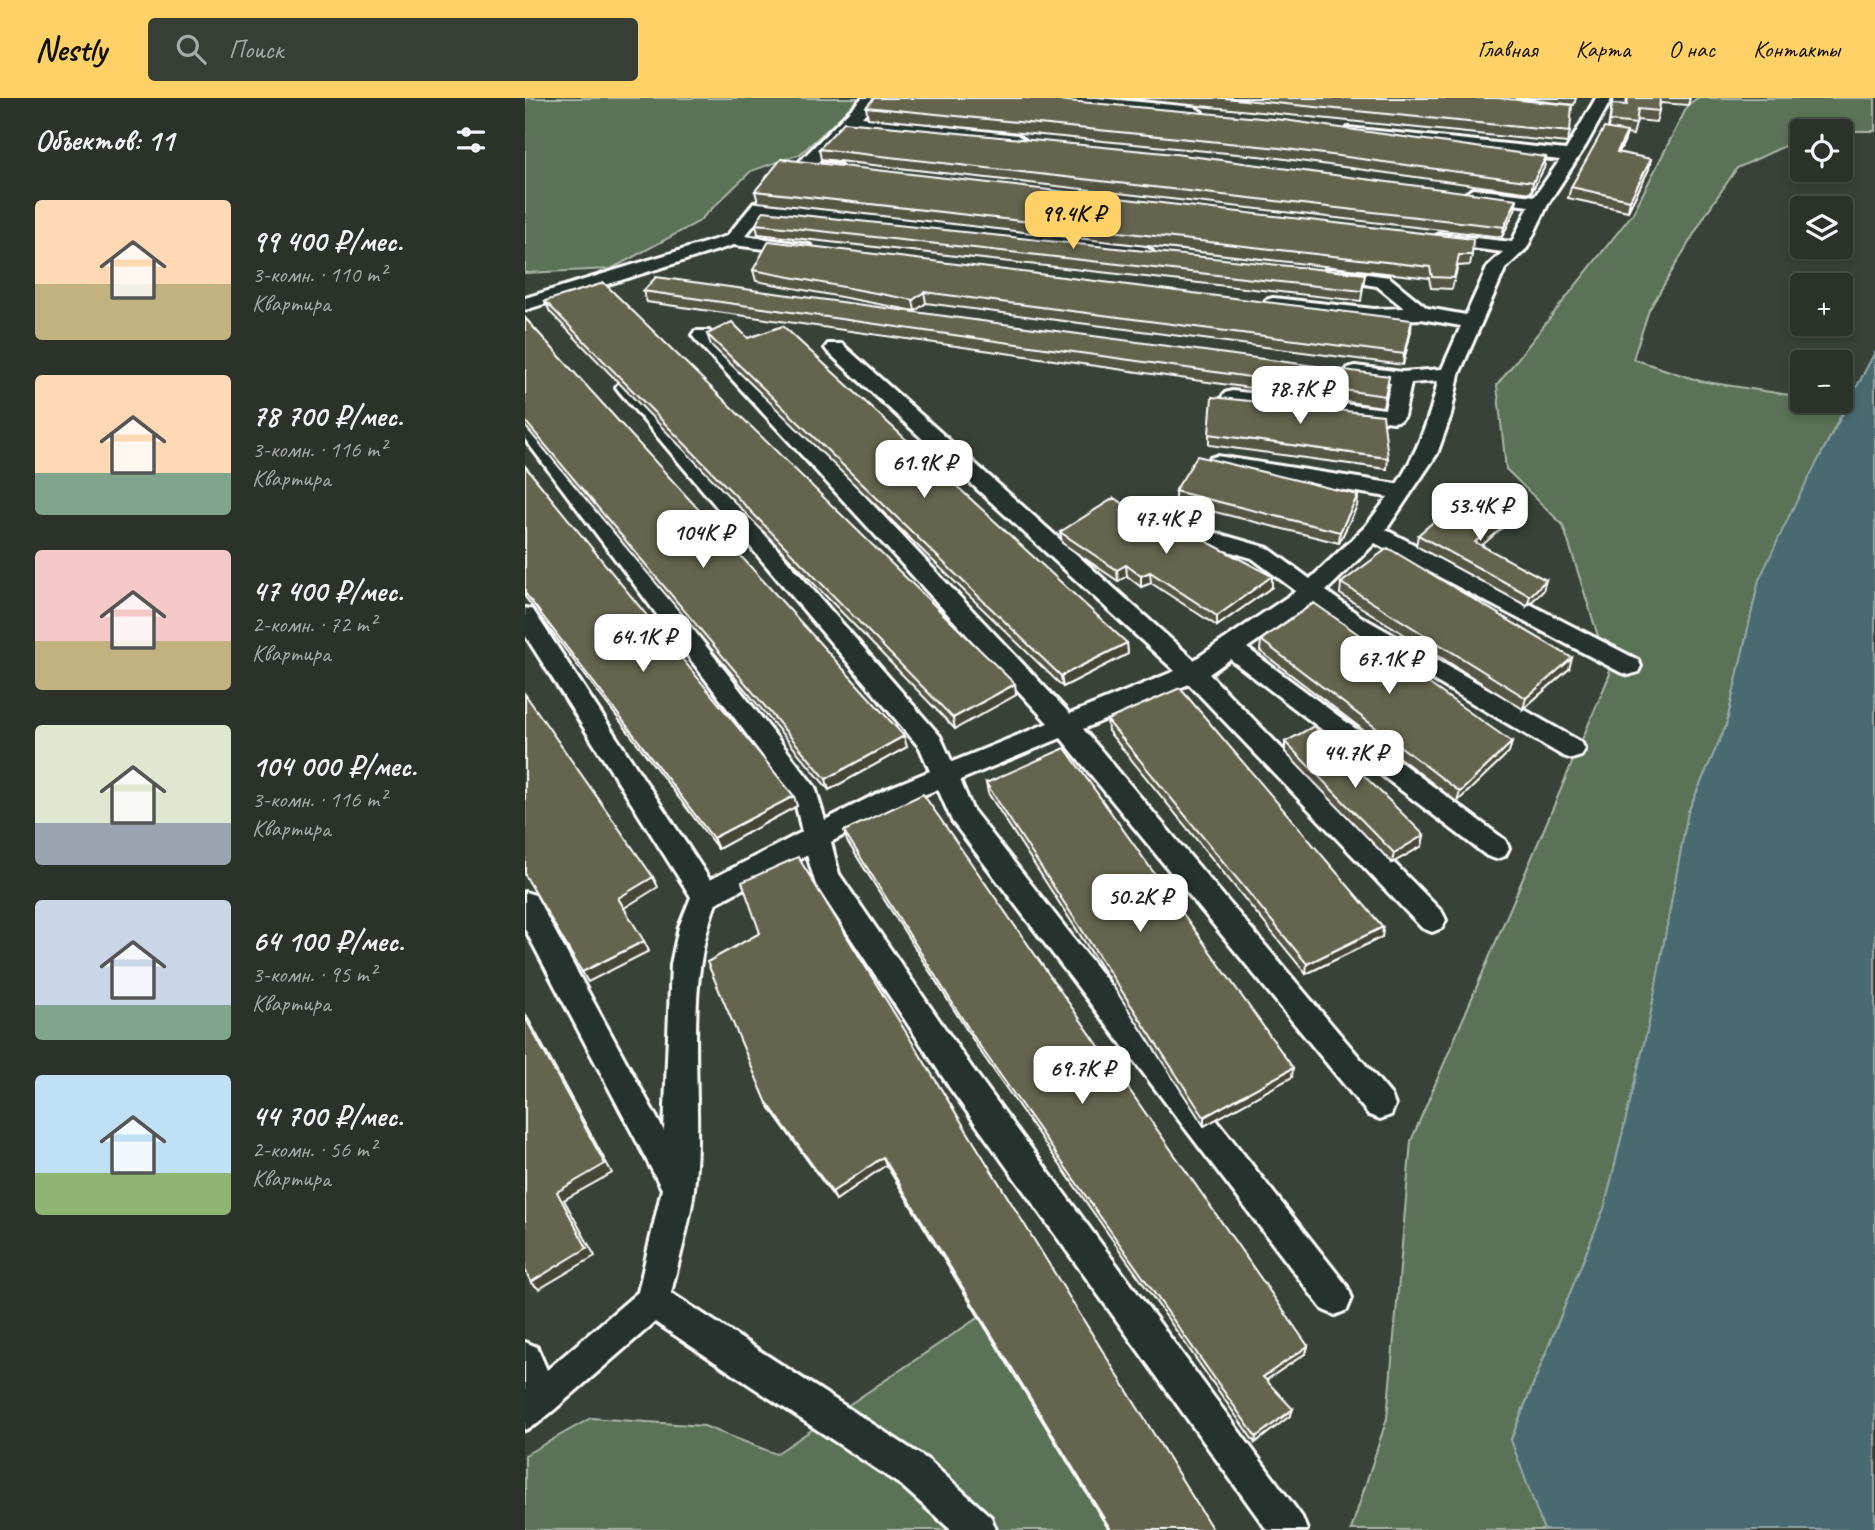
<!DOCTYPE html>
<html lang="ru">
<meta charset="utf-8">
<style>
:root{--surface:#2b322a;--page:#373e36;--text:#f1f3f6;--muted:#a6aaa8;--line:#474d47;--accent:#ffd166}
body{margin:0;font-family:Caveat,sans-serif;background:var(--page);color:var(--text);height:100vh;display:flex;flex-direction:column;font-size:26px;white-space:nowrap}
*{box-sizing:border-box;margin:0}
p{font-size:23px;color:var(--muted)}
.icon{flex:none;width:38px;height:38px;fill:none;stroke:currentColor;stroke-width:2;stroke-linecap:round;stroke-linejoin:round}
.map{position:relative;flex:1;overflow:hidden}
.drawer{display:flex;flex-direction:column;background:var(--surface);width:525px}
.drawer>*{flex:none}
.tools{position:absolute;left:1265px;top:21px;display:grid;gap:14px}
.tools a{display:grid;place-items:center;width:63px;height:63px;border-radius:7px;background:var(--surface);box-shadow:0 4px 10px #0003,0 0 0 2px var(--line);font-size:35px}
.price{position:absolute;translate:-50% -60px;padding:0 16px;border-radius:14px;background:#fff;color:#222;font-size:23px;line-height:46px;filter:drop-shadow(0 2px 4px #0008)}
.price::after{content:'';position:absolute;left:50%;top:42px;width:21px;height:16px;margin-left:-10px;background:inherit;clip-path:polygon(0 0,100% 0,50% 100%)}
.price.on{background:var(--accent);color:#111}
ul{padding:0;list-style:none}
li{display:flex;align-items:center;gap:21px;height:175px;padding:0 35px}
li span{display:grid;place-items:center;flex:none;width:196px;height:140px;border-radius:7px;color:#555}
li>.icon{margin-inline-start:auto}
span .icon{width:84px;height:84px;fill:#fffc;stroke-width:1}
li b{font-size:30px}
h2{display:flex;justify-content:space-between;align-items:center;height:84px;padding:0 35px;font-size:30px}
header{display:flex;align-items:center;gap:42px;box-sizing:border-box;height:98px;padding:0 35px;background:var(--accent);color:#111}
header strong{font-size:33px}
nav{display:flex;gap:38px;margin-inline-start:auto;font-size:24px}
.search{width:490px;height:63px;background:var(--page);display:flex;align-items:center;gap:18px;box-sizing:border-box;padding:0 24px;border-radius:7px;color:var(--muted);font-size:26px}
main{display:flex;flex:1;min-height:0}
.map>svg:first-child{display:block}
.green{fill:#5a7256;stroke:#acb8aa;stroke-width:2}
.water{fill:#496a70;stroke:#92a6a9;stroke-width:2}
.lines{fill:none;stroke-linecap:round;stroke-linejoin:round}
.lane-casing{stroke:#fff;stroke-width:6}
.lane{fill:#26332d;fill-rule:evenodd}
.wall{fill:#575745;stroke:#fff;stroke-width:2}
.shaded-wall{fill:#474738;stroke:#fff;stroke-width:2}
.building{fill:#656550;stroke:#fff;stroke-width:2}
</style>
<header>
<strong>Nestly</strong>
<div class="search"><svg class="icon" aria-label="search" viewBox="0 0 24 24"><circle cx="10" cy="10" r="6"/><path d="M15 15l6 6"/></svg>Поиск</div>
<nav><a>Главная</a><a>Карта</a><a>О нас</a><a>Контакты</a></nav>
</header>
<main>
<section class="drawer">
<h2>Объектов: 11<svg class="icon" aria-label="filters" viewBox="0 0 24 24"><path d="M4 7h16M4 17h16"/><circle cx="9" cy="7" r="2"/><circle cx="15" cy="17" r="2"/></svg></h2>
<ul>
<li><span style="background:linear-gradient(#ffd9b3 60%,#c2b280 0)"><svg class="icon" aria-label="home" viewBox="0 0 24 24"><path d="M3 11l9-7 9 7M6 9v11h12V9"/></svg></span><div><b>99 400 ₽/мес.</b><p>3-комн. · 110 m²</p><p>Квартира</p></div></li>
<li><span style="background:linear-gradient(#ffd9b3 70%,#7fa58c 0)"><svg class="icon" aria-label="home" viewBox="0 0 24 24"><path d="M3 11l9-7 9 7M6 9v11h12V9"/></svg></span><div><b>78 700 ₽/мес.</b><p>3-комн. · 116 m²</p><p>Квартира</p></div></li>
<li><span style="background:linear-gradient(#f6c9c9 65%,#c2b280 0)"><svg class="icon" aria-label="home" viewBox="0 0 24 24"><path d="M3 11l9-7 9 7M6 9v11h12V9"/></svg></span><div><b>47 400 ₽/мес.</b><p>2-комн. · 72 m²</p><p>Квартира</p></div></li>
<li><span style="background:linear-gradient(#dfe7d0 70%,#9aa5b1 0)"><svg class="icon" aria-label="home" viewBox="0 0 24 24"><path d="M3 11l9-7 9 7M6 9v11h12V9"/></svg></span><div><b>104 000 ₽/мес.</b><p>3-комн. · 116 m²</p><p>Квартира</p></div></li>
<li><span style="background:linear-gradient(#c9d6e8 75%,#7fa58c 0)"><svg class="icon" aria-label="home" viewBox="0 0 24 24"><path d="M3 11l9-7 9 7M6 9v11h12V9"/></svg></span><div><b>64 100 ₽/мес.</b><p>3-комн. · 95 m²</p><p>Квартира</p></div></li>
<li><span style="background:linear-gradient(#bfe0f5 70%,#8fb573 0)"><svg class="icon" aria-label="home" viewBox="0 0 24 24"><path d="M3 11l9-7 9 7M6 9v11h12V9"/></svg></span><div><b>44 700 ₽/мес.</b><p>2-комн. · 56 m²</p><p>Квартира</p></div></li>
</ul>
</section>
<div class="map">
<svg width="1350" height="1432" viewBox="0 0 1350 1432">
<rect width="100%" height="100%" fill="#394238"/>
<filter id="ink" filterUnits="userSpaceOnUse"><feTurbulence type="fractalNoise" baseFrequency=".0143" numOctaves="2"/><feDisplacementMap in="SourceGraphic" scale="14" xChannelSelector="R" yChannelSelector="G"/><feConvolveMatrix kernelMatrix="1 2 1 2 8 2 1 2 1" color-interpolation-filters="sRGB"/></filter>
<g filter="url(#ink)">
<path class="green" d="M0 0H337L275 56 226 73 173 124 86 171 0 175Z
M1172 0H1350V33H1278L1277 40 1212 70 1182 114 1124 212 1108 261 1175 283 1277 299 1278 303 1322 305 1234 482 1201 628 1163 714 1124 925 1080 1108 986 1341 1019 1432H826L862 1320 886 1043 1085 576 1038 427 981 371 972 287 1108 115 1163 7Z
M454 1219 605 1432H0V1357L66 1320 179 1328 251 1356Z"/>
<path class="water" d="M1350 254V1432H1019L986 1342 1080 1108 1124 925 1163 714 1201 628 1234 482 1268 410Z"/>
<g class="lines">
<defs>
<path id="lane" d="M337 0H354L337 19 492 37 500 42 492 47 328 27 293 64 315 67 317 71 315 75 274 72 272 68 274 64Z
M514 0H572L669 9 677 14 669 19 522 5Z
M1071 0H1087L1061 47 1024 104 1002 150 980 171 934 276 926 317 912 356 861 432 1113 562 1116 568 1113 574 1104 577 1095 574 850 445 801 493 835 518 1056 644 1060 651 1056 658 1047 661 1038 658 819 530 786 505 722 550 980 742 984 750 980 758 971 761 962 758 705 561 684 576 917 814 921 822 917 830 907 834 897 830 664 586 558 631 866 997 870 1007 866 1017 855 1021 844 1017 536 640 435 682 447 711 822 1188 827 1200 822 1212 810 1217 798 1212 427 723 413 691 377 706 306 744 314 776 447 970 777 1419 782 1432H742L425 990 291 787 282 757 191 805C156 896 180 997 169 1091 165 1126 154 1161 146 1195L403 1362 466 1419 471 1432H426L377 1388 130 1224 29 1312 12 1326 0 1332V1244L12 1249 22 1272 113 1194 137 1091 0 831V794L10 797 139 1033 146 866 154 829 166 799 0 537V510L8 512 185 782 277 734 269 699 0 341V321L7 323 290 689 300 722 359 692 405 673 395 650 94 293 91 289 94 285H108L415 638 427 664 523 625 170 241 167 237 170 233H184L545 616 650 573 303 254 300 250 303 246H317L669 562 771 493 727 460 603 424 600 419 603 414 611 412 743 450 785 481 840 429 863 399 692 372 685 370 681 365 685 360 692 358 872 386C893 353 905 321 913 283L886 285 879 318 876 322 869 324 707 305 700 303 697 299 700 295 707 293 860 311 866 285 823 278 820 274 823 270 830 268 877 274 917 271 936 228 896 221 849 223 748 212 739 206 741 202 748 200 849 211 879 210 852 188 800 180 797 176 800 172 806 171 864 179 902 210 941 217 963 168 978 154 914 146 905 141 914 136 987 144 1004 108 948 101 939 96 948 91 1010 98 1035 62 829 38 821 33 823 30 1041 52Z
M235 104 618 148 627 153 618 158 239 115 220 138 285 147 288 151 285 155 279 156 209 147 0 212V200L202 138 229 105Z"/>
</defs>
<use href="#lane" class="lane-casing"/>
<use href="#lane" class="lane"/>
</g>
<path class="wall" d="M596 0H973L1045 34 1042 45Z
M990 0H1051L1049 7Z
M1102 0H1165L1163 7 1135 5 1134 13 1131 24 1112 22 1108 37 1102 36 1099 44 1094 54 1124 71 1103 113 1043 100 1046 89 1083 30 1087 6 1101 7Z
M341 9 1021 59 1019 70 1006 95 753 60 343 20Z
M294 51 990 112 977 139 296 61Z
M230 93 947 157 945 167 933 168 927 191 906 190 904 180 233 104Z
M231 126 840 176 836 203 233 136Z
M228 172 886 233 878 267 401 205 390 213 231 183Z
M118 193 864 278 858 309 122 204Z
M20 203 490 586 491 597 430 631 25 214Z
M0 220 382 649 304 692 0 328Z
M182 236 223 240 602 545 603 556 538 589 186 247Z
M684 336 863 360 862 371 684 347Z
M0 368 272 708 193 751 0 499Z
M650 393 833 397 832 408 814 445 650 404Z
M923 424H984L957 447 1018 493 1002 508 891 448 893 437Z
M644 433 747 489 692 528 626 485 616 489 602 478 593 483 537 445 535 434Z
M816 485 1044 571 998 611 815 496Z
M736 542 987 644 984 654 932 704 735 553Z
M582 622 858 829 857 839 781 876 583 633Z
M760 644 899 737 897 748 867 765 760 654Z
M461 685 767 979 679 1028 463 695Z
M319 733 783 1248 781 1255 741 1282 766 1317 730 1345 455 953 322 743Z
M235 835 688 1432H584L361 1067 311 1102 246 1012 241 1003Z"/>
<path class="shaded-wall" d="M1102 34 1099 44 1089 64 1092 54Z
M1021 59 1019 70 1006 95 1008 84Z
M1126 61 1124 71 1103 113 1105 102Z
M992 101 990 112 977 139 979 129Z
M399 194 401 205 390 213 388 202Z
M887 222 886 233 878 267 879 256Z
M833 397 832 408 814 445 815 434Z
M986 413 984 424 948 455 950 444Z
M601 467 602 478 593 483 592 472Z
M625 474 626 485 616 489V478Z
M747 478V489L692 528V518Z
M1021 482 1018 493 1002 508 1005 498Z
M602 545 603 556 538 589 536 578Z
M1047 560 1044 571 998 611 1001 600Z
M490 586 491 597 430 631 428 620Z
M379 638 382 649 304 692 301 681Z
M987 644 984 654 932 704 935 694Z
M269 698 272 708 193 751 188 740Z
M899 737 897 748 867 765 869 755Z
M128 779 133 789 99 810 93 800Z
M858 829 857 839 781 876 782 866Z
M119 843 124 853 63 884 57 874Z
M0 915 87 1075 39 1102 70 1158 14 1191 6 1184Z
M768 970 767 979 679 1028V1019Z
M358 1059 361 1067 311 1102 307 1094Z
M783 1248 781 1255 737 1285 738 1279Z
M768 1311 766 1317 730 1345 731 1339Z"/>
<path class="building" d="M349 0H509L759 22 1021 59 1008 84 754 50 341 9Z
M699 0H973L1047 7 1045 34Z
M1103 0H1135L1134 13 1113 11 1111 26 1085 23 1087 6 1102 7Z
M319 24 650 56 992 101 979 129 294 51Z
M1079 30 1102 34 1092 54 1126 61 1105 102 1046 89Z
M256 61 948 141 947 157H934L929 180 907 179 905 169 230 93Z
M238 113 840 176 837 193 231 126Z
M244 143 887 222 879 256 399 194 388 202 228 172Z
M131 179 864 278 860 298 118 193Z
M79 185 490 586 428 620 20 203Z
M0 220 379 638 301 681 0 323Z
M207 224 223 240 258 228 602 545 536 578 182 236Z
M687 299 858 317 863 360 684 336Z
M672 358 833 397 815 434 650 393Z
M0 368 269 698 188 740 0 495Z
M955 397 986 413 950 444 1021 482 1005 498 893 437 914 419 923 424Z
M589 400 644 433 660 432 747 478 692 518 625 474 616 478 601 467 592 472 535 434Z
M863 450 1047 560 1001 600 816 485Z
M789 505 987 644 935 694 736 542Z
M655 590 858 829 782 866 582 622Z
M0 596 128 779 93 800 119 843 57 874 0 777Z
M789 628 899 737 869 755 760 644Z
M540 650 768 970 679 1019 461 685Z
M398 696 783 1248 738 1279 768 1311 731 1339 452 944 319 733Z
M273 759 688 1432H586L358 1059 307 1094 241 1003 182 864 235 835 217 784Z
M0 919 80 1066 32 1094 62 1150 6 1184 0 1172Z"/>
</g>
</svg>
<div class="tools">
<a><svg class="icon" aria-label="locate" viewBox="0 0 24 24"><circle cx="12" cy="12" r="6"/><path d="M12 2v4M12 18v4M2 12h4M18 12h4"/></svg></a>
<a><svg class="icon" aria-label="layers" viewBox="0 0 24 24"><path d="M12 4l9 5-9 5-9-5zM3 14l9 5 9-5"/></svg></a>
<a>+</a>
<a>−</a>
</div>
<b class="price on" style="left:548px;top:153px">99.4K ₽</b>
<b class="price" style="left:775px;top:328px">78.7K ₽</b>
<b class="price" style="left:399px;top:402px">61.9K ₽</b>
<b class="price" style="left:955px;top:445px">53.4K ₽</b>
<b class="price" style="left:641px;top:458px">47.4K ₽</b>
<b class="price" style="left:178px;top:472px">104K ₽</b>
<b class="price" style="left:118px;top:576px">64.1K ₽</b>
<b class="price" style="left:864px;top:598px">67.1K ₽</b>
<b class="price" style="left:830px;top:692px">44.7K ₽</b>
<b class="price" style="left:615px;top:836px">50.2K ₽</b>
<b class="price" style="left:557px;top:1008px">69.7K ₽</b>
</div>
</main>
